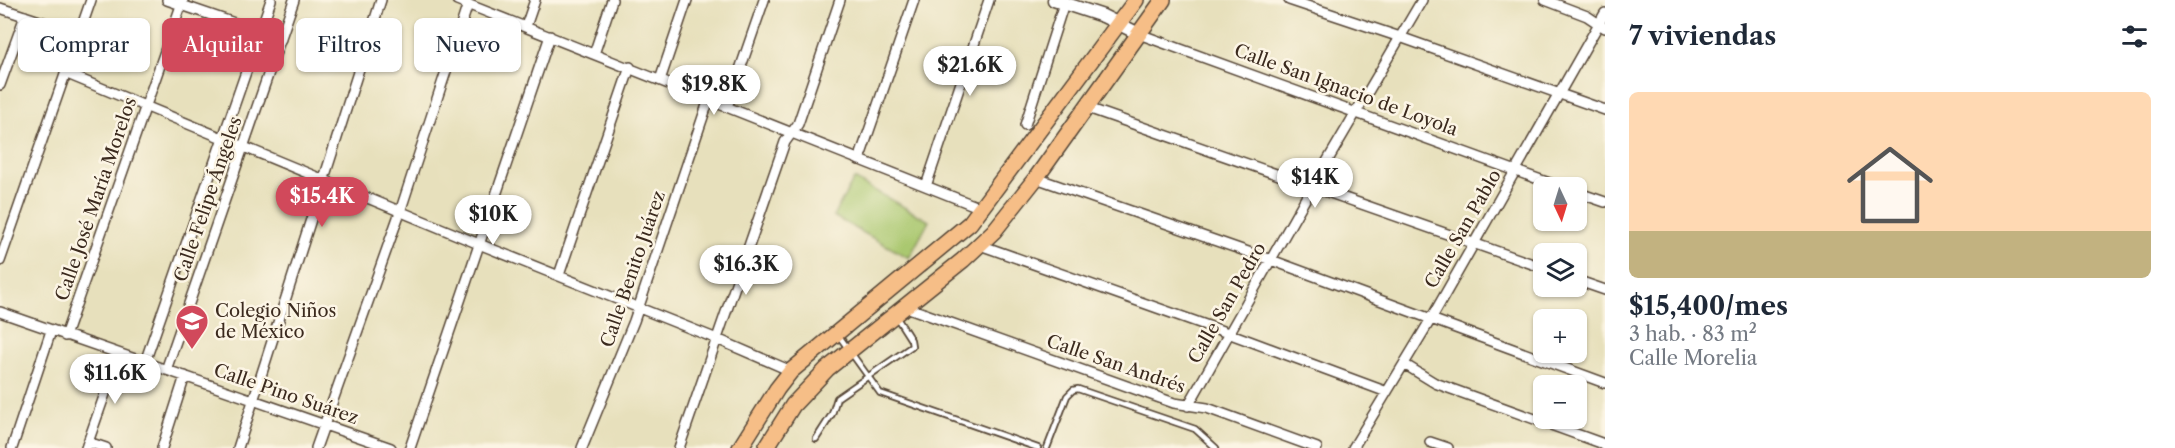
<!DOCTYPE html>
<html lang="es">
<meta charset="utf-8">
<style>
:root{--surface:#fff;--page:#f6f6f7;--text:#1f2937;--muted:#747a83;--line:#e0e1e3;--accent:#d1495b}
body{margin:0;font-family:"Libre Caslon Text",serif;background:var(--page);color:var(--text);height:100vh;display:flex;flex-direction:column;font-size:22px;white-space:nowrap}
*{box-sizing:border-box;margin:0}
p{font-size:20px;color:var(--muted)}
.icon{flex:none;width:33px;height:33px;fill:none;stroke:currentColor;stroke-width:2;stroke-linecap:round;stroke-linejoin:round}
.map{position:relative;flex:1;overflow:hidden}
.details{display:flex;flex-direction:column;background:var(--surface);width:570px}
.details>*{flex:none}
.guide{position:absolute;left:18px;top:18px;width:570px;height:54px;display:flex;gap:12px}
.needle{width:39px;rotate:176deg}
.controls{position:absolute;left:1533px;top:177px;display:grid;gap:12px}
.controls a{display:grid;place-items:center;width:54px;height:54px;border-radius:9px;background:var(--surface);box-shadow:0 2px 4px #0004;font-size:30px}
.price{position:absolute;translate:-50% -51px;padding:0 14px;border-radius:21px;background:#fff;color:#222;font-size:20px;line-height:39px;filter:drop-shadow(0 2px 3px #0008)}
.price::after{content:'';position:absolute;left:50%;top:36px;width:18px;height:14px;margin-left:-9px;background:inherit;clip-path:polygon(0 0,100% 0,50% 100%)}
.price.active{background:var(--accent);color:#fff}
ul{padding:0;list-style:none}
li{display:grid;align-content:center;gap:12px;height:318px;padding:0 24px}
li+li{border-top:2px solid var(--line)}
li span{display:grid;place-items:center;height:186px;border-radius:9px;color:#555}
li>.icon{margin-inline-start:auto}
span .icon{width:108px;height:108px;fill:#fffc;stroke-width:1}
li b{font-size:26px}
h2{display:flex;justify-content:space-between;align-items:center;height:72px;padding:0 24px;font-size:26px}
.tag{padding:0 21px;border-radius:9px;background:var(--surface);box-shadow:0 2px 4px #0004;font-size:21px;line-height:54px}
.tag.active{background:var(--accent);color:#fff}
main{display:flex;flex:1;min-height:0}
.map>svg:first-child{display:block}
.green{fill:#aac86f;stroke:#727946;stroke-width:1.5}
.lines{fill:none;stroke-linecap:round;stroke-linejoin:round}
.service-casing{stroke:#554536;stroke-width:8}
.minor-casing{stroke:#554536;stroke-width:12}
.tertiary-casing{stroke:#554536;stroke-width:15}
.primary-casing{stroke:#554536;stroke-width:18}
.service{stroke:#fff;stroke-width:4.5}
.minor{stroke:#fff;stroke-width:9}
.tertiary{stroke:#fff;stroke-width:12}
.primary{stroke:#f6be87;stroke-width:15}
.labels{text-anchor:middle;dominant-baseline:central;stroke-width:5;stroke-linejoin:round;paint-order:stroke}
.street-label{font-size:18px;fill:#3b2a1e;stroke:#fcf5e5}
.poi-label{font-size:18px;fill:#3b2a1e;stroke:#fcf5e5;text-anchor:start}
</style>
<main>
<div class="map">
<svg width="1605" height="448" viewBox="0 0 1605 448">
<rect width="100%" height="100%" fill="#fcf5e5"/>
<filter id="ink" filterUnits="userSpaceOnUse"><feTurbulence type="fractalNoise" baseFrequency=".0167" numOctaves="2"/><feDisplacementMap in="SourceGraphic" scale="12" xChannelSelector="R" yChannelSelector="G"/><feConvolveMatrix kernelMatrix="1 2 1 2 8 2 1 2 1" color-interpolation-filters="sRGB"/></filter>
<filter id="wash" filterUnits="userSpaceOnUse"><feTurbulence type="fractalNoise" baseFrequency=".008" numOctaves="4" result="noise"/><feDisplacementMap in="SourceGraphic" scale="24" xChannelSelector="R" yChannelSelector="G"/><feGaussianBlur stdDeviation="1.35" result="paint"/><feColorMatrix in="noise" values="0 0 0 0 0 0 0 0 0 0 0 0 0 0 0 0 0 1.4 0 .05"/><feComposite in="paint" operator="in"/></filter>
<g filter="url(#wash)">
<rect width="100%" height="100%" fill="#e7e0bc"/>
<path class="green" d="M854 179 929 221 909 258 833 216Z"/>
</g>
<g filter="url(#ink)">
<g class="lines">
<defs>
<path id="service" d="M839 336 880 393 1038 448
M816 439 832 414 837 398 912 346 911 340 897 318
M1047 448 1067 396 1073 390 1078 389 1195 429 1216 448"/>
<path id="minor" d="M167 0 281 39
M457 0 981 208
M1289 0 1400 37 1605 110
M1545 0 1587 16 1605 28
M0 8 79 34
M526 26 535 0
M1139 34 1563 188
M594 54 612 0
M65 73 479 244 717 339 791 371
M660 80 687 0
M0 85 25 16
M727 107 764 0
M1085 107 1544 268
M1025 125 1065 0
M859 160 914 0
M1036 178 1271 260 1605 383
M926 186 989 0
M1576 192 1605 202
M980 245 1228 333 1387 392
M0 261 91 0
M559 275 630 67
M1576 280 1605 290
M906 307 1174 403 1207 408 1317 448
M0 312 391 448
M65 336 183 0
M145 362 271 0
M1404 364 1435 383 1601 443 1605 446
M166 370 294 0
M1188 406 1312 187 1422 0
M88 442 106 448
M1430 442 1448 448
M12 448 51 331
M86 448 119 354
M162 448 185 376
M238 448 381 0
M316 448 400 212 468 4
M410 448 550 36
M582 448 634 321 709 99
M679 448 785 142 798 124 840 0
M1353 448 1431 319 1605 13"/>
<path id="tertiary" d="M1054 0 1103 16 1139 34"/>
<path id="primary" d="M740 448 777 389 791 371 970 223 1136 0
M766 448 793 405 827 369 963 260 994 231 1036 178 1163 0"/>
</defs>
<use href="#service" class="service-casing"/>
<use href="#minor" class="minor-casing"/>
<use href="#tertiary" class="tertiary-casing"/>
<use href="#primary" class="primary-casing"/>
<use href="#service" class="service"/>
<use href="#minor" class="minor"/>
<use href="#tertiary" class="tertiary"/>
<use href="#primary" class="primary"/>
</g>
</g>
<defs>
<symbol id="school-pin" viewBox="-11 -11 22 30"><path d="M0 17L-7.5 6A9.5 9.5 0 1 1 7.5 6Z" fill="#d1495b" stroke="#fcf5e5"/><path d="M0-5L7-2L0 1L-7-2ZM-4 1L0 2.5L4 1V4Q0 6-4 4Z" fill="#fff"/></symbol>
</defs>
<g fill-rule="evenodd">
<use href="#school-pin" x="173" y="302" width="38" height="52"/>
</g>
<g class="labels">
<g class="street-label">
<text transform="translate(1346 90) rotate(20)">Calle San Ignacio de Loyola</text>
<text transform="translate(96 199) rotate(-71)">Calle José María Morelos</text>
<text transform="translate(208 199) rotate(-71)">Calle Felipe Ángeles</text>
<text transform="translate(1463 229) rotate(-60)">Calle San Pablo</text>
<text transform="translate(633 269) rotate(-71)">Calle Benito Juárez</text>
<text transform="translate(1227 303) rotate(-60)">Calle San Pedro</text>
<text transform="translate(1116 364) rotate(19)">Calle San Andrés</text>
<text transform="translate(286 394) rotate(19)">Calle Pino Suárez</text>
</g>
<g class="poi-label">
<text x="215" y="311">Colegio Niños<tspan x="215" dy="21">de México</tspan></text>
</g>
</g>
</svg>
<div class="controls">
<a><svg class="needle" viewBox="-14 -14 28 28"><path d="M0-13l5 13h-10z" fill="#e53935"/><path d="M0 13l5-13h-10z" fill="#747a83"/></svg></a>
<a><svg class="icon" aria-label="layers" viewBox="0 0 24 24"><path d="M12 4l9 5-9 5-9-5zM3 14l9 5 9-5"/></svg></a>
<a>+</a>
<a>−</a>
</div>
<b class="price" style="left:970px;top:97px">$21.6K</b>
<b class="price" style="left:714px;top:116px">$19.8K</b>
<b class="price" style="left:1315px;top:209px">$14K</b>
<b class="price active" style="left:322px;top:228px">$15.4K</b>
<b class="price" style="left:493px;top:246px">$10K</b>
<b class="price" style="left:746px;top:296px">$16.3K</b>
<b class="price" style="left:115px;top:405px">$11.6K</b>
<div class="guide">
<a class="tag">Comprar</a>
<a class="tag active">Alquilar</a>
<a class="tag">Filtros</a>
<a class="tag">Nuevo</a>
</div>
</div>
<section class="details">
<h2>7 viviendas<svg class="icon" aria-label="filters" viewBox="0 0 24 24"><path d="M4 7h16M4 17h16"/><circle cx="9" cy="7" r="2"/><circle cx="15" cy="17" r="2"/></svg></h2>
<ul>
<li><span style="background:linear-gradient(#ffd9b3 75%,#c2b280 0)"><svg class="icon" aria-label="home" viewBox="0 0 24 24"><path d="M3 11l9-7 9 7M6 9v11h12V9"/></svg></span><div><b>$15,400/mes</b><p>3 hab. · 83 m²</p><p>Calle Morelia</p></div></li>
</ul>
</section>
</main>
